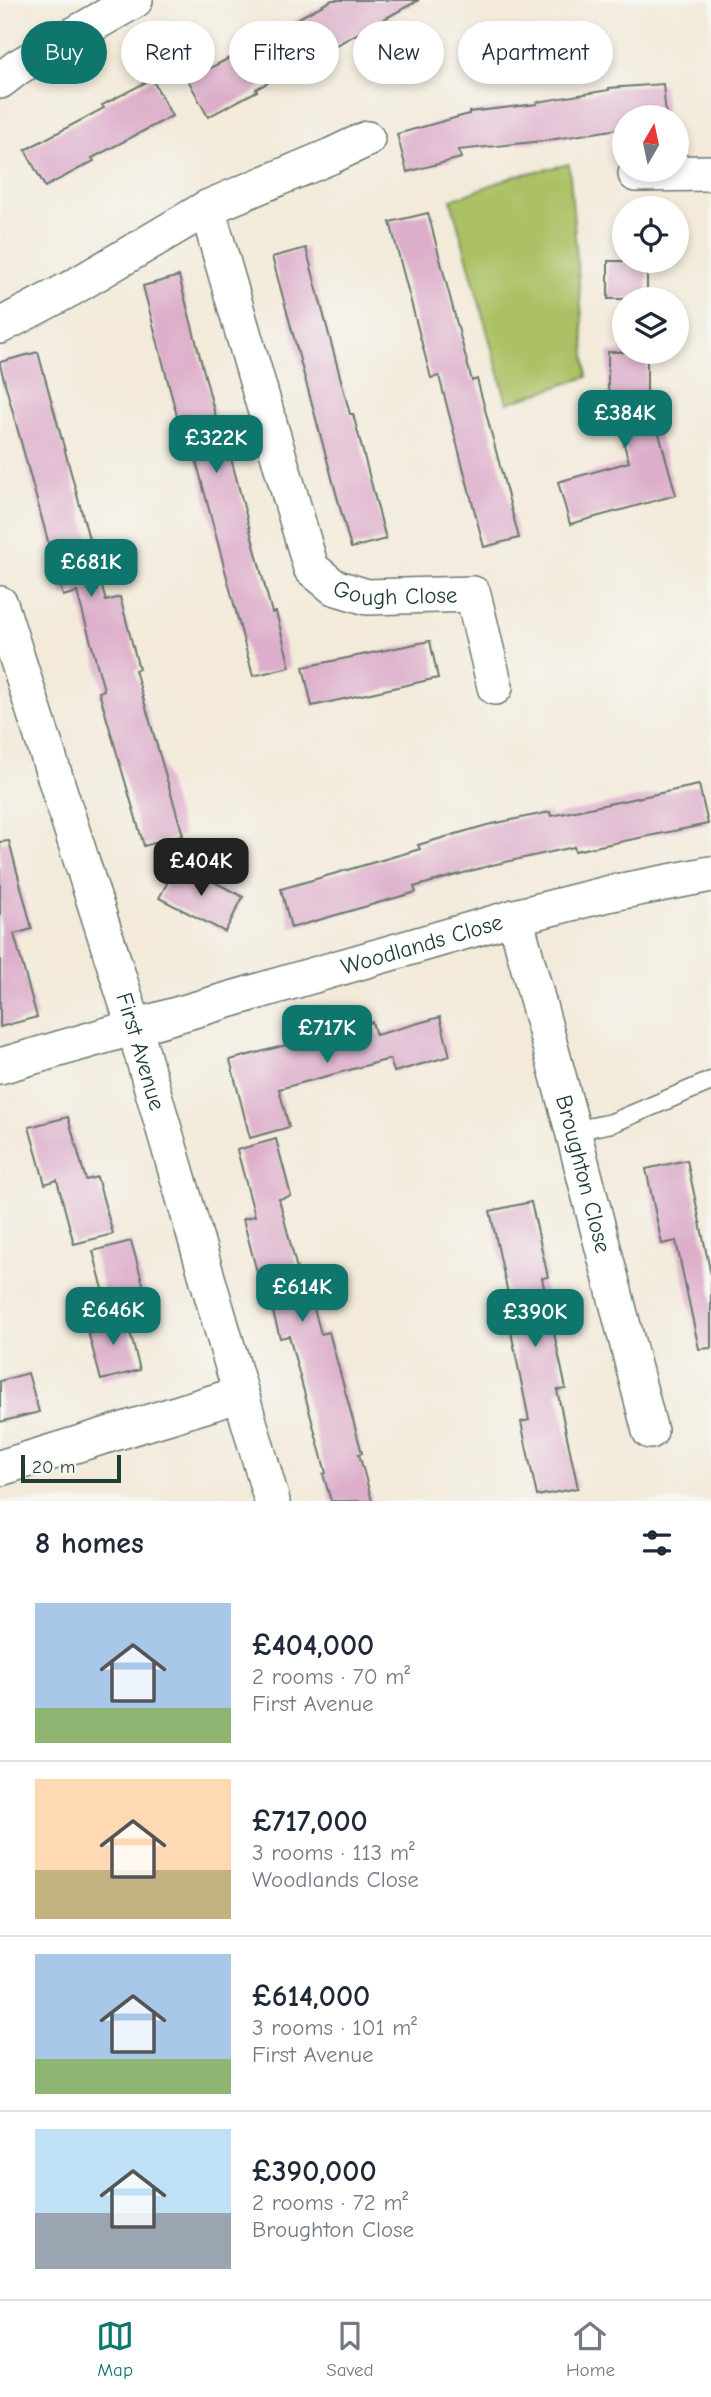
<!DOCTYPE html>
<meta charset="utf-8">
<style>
:root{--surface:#fff;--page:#f6f6f7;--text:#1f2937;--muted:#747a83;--line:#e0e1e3;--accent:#0f766e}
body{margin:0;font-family:"Comic Neue",sans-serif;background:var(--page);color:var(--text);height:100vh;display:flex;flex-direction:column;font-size:26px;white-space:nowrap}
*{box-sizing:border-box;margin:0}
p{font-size:23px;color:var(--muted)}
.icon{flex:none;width:38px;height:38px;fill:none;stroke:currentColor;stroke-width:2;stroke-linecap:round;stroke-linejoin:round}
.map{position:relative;height:1501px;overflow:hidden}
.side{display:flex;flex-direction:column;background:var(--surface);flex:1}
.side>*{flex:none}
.banner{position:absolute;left:21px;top:21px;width:670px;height:63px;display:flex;gap:14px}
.needle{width:46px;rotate:9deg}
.buttons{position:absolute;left:612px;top:105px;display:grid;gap:14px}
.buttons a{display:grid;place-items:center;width:77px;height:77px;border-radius:50%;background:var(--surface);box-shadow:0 4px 10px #0003;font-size:35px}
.scale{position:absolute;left:21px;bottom:18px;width:100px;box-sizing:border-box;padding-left:7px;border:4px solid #1f3d34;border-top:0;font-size:19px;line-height:24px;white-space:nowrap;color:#1f3d34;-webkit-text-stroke:5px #f6f6f2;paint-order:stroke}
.price{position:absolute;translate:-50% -60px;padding:0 16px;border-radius:14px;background:var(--accent);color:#fff;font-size:23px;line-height:46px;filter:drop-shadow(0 2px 4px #0008)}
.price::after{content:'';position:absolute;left:50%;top:42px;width:21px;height:16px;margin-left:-10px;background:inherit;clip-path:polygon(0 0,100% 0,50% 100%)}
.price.active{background:#222;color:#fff}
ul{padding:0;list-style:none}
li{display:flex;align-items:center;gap:21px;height:175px;padding:0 35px}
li+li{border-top:2px solid var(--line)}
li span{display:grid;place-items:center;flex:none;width:196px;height:140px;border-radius:0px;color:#555}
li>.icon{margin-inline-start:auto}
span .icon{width:84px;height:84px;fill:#fffc;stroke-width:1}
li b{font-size:30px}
h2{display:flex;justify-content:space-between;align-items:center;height:84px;padding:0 35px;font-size:30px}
.chip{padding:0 24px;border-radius:32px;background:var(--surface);box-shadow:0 4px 10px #0003;font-size:24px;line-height:63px}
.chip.active{background:var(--accent);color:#fff}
.tabs{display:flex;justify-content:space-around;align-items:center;height:98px;border-top:2px solid var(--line);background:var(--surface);font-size:19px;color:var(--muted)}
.tabs a{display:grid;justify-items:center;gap:4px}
.tabs .active{color:var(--accent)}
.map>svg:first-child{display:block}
.green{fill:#acc165;stroke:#667f4c;stroke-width:2}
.building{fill:#ddaeca}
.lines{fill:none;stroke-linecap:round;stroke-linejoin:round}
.service-casing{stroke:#697a6e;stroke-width:21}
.minor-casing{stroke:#697a6e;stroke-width:38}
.service{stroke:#fff;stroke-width:18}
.minor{stroke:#fff;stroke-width:35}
.labels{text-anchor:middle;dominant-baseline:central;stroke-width:5;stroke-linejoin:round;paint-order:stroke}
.street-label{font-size:23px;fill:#1f3d34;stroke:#f6f6f2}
</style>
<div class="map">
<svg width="711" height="1501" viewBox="0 0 711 1501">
<rect width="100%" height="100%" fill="#f6f6f2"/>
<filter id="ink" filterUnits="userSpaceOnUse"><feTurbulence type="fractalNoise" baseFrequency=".0143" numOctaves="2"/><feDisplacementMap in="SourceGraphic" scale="14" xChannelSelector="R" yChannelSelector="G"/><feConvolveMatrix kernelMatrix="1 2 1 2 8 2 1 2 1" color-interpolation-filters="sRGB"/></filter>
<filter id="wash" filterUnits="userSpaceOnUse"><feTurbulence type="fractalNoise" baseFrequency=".00686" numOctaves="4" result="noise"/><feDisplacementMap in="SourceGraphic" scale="28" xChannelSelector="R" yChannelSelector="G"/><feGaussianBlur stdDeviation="1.57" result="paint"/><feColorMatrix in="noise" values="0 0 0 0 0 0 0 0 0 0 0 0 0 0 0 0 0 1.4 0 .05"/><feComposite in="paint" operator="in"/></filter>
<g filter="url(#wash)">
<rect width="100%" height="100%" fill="#f3ead9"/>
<path class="green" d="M569 164 587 377 507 403 451 200 515 176Z"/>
<g id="blocks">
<path class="building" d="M332 0H419L256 89 257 91 208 117 188 80 263 40 262 38Z
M152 79 172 116 92 158 94 161 45 187 25 150 104 108 102 105Z
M663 84 666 117H625V128L543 141 458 150 461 158 407 172 397 134 469 114V112L537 104V102L609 90V88Z
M428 213 472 381 477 379 519 538 484 547 439 376 431 378 390 222Z
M306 248 350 414H353L386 539 351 548 272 257Z
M608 261H647V299H608Z
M179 276 223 445 227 443 272 613 276 612 290 667 253 676 192 445 185 447 143 286Z
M38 352 106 601 120 597 139 669 135 670 183 835 144 846 99 692 104 690 77 592 63 596 0 365V362Z
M608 352H647V390L676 495 570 524 558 482 629 462 608 388Z
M430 641 438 678 312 706 303 667Z
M699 785 708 824 575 851 574 847 492 865 414 887 416 892 291 928 281 889 420 849 418 845 487 825 550 812 551 816Z
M9 841 32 929 14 934 37 1017 0 1027V842Z
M178 863 243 897 225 932 159 898Z
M440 1017 450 1056 394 1072 390 1059 279 1089 289 1127 250 1138 230 1060 372 1022 376 1035Z
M68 1117 86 1180 97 1177 113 1234 74 1244 57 1180 45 1184 29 1127Z
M276 1139 291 1196 279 1199 298 1273 304 1271 321 1334 329 1332 362 1453 359 1454 372 1501H331L323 1474 326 1473 289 1336 280 1338 263 1275 258 1276 243 1219 255 1216 237 1150Z
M687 1160 711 1275V1348L699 1349 676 1241 662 1244 646 1169Z
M531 1202 548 1277 542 1278 566 1389 557 1390 578 1488 537 1496 521 1422 529 1420 509 1322 514 1321 490 1211Z
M131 1241 147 1298 108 1308 93 1251Z
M125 1313 140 1370 101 1380 86 1324Z
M28 1373 39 1412 0 1422V1381Z"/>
</g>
</g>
<g filter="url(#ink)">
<use href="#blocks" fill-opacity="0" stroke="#697a6e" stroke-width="2"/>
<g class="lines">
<defs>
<path id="service" d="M573 1131 612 1123 711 1081"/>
<g id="minor">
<path d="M0 81 18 67 135 0"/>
<path d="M636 174 711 173"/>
<path id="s1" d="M207 208 311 568 334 587 367 597 473 594 495 687"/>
<path d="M0 326 72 288 207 208 331 156 367 139"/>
<path id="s2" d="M0 604 134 1026 272 1501"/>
<path id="s3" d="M515 917 573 1131 650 1431"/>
<path id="s4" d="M0 1066 515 917 607 894 711 874"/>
<path d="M0 1468 241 1394"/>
</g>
</defs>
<use href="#service" class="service-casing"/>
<use href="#minor" class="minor-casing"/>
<use href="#service" class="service"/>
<use href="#minor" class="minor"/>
</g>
</g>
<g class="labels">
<g class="street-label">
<text stroke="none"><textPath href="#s1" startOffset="467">Gough Close</textPath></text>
<text stroke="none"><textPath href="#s4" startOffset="439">Woodlands Close</textPath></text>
<text stroke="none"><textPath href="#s2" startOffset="469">First Avenue</textPath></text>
<text stroke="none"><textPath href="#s3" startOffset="266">Broughton Close</textPath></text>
</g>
</g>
</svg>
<div class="buttons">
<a><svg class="needle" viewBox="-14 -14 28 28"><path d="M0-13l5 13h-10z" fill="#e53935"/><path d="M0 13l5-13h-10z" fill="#747a83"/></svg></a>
<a><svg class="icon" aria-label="locate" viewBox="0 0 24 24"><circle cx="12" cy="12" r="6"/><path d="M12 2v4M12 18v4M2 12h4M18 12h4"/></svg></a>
<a><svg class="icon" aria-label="layers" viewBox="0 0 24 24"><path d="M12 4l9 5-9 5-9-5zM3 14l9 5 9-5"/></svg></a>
</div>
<div class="scale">20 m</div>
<b class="price" style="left:625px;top:450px">£384K</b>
<b class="price" style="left:216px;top:475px">£322K</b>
<b class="price" style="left:91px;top:599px">£681K</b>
<b class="price active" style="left:201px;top:898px">£404K</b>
<b class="price" style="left:327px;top:1065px">£717K</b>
<b class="price" style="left:302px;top:1324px">£614K</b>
<b class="price" style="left:113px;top:1347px">£646K</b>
<b class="price" style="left:535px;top:1349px">£390K</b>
<div class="banner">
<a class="chip active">Buy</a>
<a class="chip">Rent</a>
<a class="chip">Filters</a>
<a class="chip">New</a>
<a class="chip">Apartment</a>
</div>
</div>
<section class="side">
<h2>8 homes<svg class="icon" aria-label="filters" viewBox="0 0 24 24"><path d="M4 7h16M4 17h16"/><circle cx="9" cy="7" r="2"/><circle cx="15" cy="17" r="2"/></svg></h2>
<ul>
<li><span style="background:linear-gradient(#a9c7e8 75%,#8fb573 0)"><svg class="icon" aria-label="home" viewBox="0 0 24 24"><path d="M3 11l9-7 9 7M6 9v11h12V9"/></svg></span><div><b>£404,000</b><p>2 rooms · 70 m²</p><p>First Avenue</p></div></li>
<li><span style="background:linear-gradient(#ffd9b3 65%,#c2b280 0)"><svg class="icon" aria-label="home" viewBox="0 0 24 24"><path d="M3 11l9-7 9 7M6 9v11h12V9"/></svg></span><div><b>£717,000</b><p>3 rooms · 113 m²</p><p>Woodlands Close</p></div></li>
<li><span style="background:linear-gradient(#a9c7e8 75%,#8fb573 0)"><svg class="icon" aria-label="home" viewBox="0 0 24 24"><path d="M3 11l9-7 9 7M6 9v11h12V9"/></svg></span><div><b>£614,000</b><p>3 rooms · 101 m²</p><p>First Avenue</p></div></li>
<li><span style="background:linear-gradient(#bfe0f5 60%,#9aa5b1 0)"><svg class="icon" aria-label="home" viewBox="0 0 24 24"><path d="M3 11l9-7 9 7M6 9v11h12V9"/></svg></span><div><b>£390,000</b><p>2 rooms · 72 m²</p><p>Broughton Close</p></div></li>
</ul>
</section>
<nav class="tabs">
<a class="active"><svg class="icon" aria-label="map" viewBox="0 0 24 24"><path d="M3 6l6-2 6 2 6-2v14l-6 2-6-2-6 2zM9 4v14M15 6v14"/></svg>Map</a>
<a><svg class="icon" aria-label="saved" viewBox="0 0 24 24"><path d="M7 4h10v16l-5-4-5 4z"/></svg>Saved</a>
<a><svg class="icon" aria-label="home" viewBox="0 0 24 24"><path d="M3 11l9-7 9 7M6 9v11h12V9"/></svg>Home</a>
</nav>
